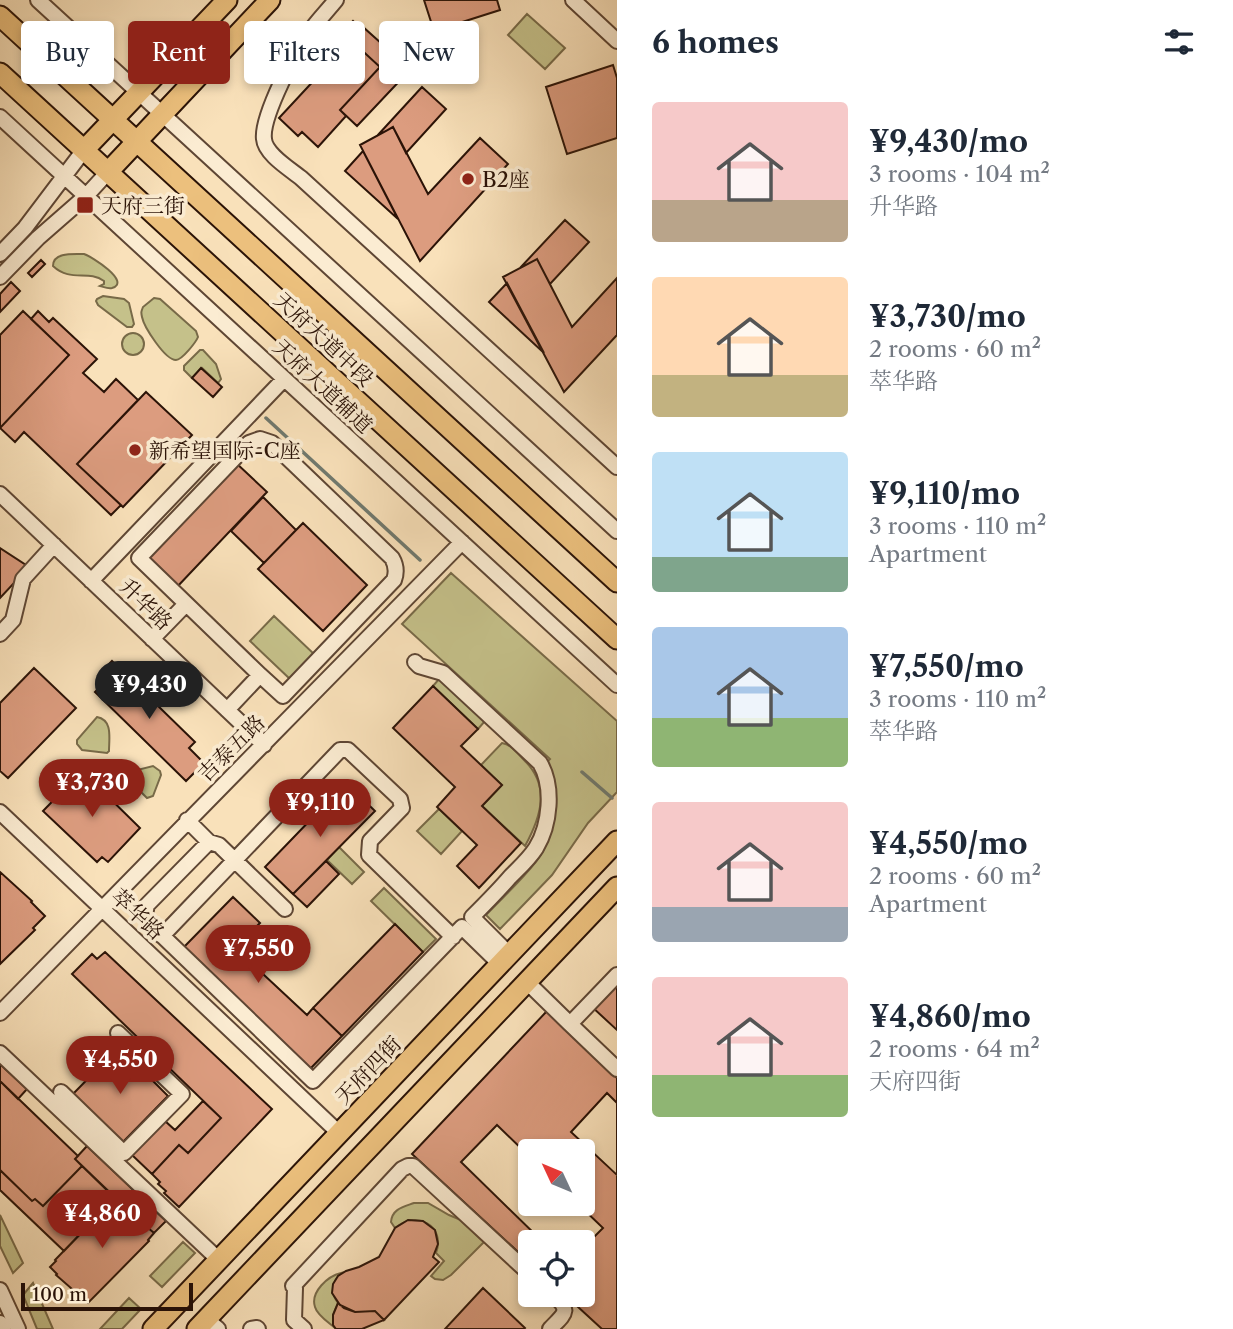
<!DOCTYPE html>
<meta charset="utf-8">
<style>
:root{--surface:#fff;--page:#f6f6f7;--text:#1f2937;--muted:#747a83;--accent:#8f2418}
body{margin:0;font-family:"Libre Caslon Text","Noto Serif SC",serif;background:var(--page);color:var(--text);height:100vh;display:flex;flex-direction:column;font-size:26px;white-space:nowrap}
*{box-sizing:border-box;margin:0}
p{font-size:23px;color:var(--muted)}
.icon{flex:none;width:38px;height:38px;fill:none;stroke:currentColor;stroke-width:2;stroke-linecap:round;stroke-linejoin:round}
.map{position:relative;flex:1;overflow:hidden}
.panel{display:flex;flex-direction:column;background:var(--surface);width:616px}
.panel>*{flex:none}
.guide{position:absolute;left:21px;top:21px;width:490px;height:63px;display:flex;gap:14px}
.needle{width:46px;rotate:314deg}
.tools{position:absolute;left:518px;top:1139px;display:grid;gap:14px}
.tools a{display:grid;place-items:center;width:77px;height:77px;border-radius:7px;background:var(--surface);box-shadow:0 4px 10px #0003;font-size:35px}
.scale{position:absolute;left:21px;bottom:18px;width:172px;box-sizing:border-box;padding-left:7px;border:4px solid #2b1307;border-top:0;font-size:19px;line-height:24px;white-space:nowrap;color:#2b1307;-webkit-text-stroke:5px #fbecd2;paint-order:stroke}
.price{position:absolute;translate:-50% -60px;padding:0 16px;border-radius:24px;background:var(--accent);color:#fff;font-size:23px;line-height:46px;filter:drop-shadow(0 2px 4px #0008)}
.price::after{content:'';position:absolute;left:50%;top:42px;width:21px;height:16px;margin-left:-10px;background:inherit;clip-path:polygon(0 0,100% 0,50% 100%)}
.price.current{background:#222;color:#fff}
ul{padding:0;list-style:none}
li{display:flex;align-items:center;gap:21px;height:175px;padding:0 35px}
li span{display:grid;place-items:center;flex:none;width:196px;height:140px;border-radius:7px;color:#555}
li>.icon{margin-inline-start:auto}
span .icon{width:84px;height:84px;fill:#fffc;stroke-width:1}
li b{font-size:30px}
h2{display:flex;justify-content:space-between;align-items:center;height:84px;padding:0 35px;font-size:30px}
.chip{padding:0 24px;border-radius:7px;background:var(--surface);box-shadow:0 4px 10px #0003;font-size:24px;line-height:63px}
.chip.current{background:var(--accent);color:#fff}
main{display:flex;flex:1;min-height:0}
.map>svg:first-child{display:block}
.green{fill:#c5c18a;stroke:#786a48;stroke-width:2}
.lines{fill:none;stroke-linecap:round;stroke-linejoin:round}
.stream{stroke:#70796e;stroke-width:3.5}
.building{fill:#dc9c7f;stroke:#2b1307;stroke-width:2;fill-rule:evenodd}
.minor-casing{stroke:#5e4634;stroke-width:18}
.major-casing{stroke:#2b1307;stroke-width:23}
.minor{stroke:#fbecd2;stroke-width:14}
.major{stroke:#ecc07d;stroke-width:19}
.poi-dot{fill:#8f2418;stroke:#fbecd2;stroke-width:2.5}
.labels{text-anchor:middle;dominant-baseline:central;stroke-width:7;stroke-linejoin:round;paint-order:stroke}
.poi-label{font-size:21px;fill:#2b1307;stroke:#fbecd2;text-anchor:start}
.street-label{font-size:21px;fill:#2b1307;stroke:#fbecd2}
</style>
<main>
<div class="map">
<svg width="617" height="1329" viewBox="0 0 617 1329">
<rect width="100%" height="100%" fill="#f9e1ba"/>
<filter id="stains"><feTurbulence type="fractalNoise" baseFrequency=".00286" numOctaves="4"/><feColorMatrix values="0 0 0 0 .2 0 0 0 0 .09 0 0 0 0 .02 0 0 0 .5 -.17"/></filter>
<radialGradient id="worn" r=".72"><stop offset=".6" stop-color="#630" stop-opacity="0"/><stop offset="1" stop-color="#630" stop-opacity=".3"/></radialGradient>
<path class="green" d="M527 14 565 48 545 69 508 35Z
M84 254C91 256 132 282 112 288 108 289 104 287 100 286L104 284V281C88 269 71 283 53 266 53 252 73 254 84 254Z
M103 296 124 299 129 303 134 324 132 327H127L98 305 96 301 97 299Z
M154 298 160 299 196 331 198 337C196 342 182 360 176 360 165 360 144 327 142 317 141 312 141 312 143 307Z
M122 344a11 11 0 1 1 22 0a11 11 0 1 1-22 0Z
M200 350H203L216 364 221 379 218 383 202 368 192 378 184 370V366Z
M451 573 617 721V792L588 823 552 875 500 929 486 915C502 898 521 881 535 863 551 844 561 801 553 778 551 773 548 768 546 763L550 759 402 624Z
M274 616 315 655 291 680 250 641Z
M439 679 444 680 485 721 478 729 433 686Z
M97 717C113 720 109 738 109 751L107 753 82 750 77 744V740Z
M502 743C512 745 517 753 524 760 551 786 541 817 525 846L482 806 502 785 481 765Z
M153 766 160 771 161 775 153 796 147 798 131 782 129 778 133 771Z
M439 809 462 831 441 854 417 831Z
M339 847 364 872 352 884 327 860Z
M384 888 436 939 423 952 371 901Z
M414 1203H428L449 1215 461 1220 484 1242 451 1275 443 1280 435 1279 431 1276 444 1261 436 1253C446 1225 416 1210 395 1228L391 1222C392 1209 403 1207 414 1203Z
M0 1215 23 1263 13 1273 0 1246Z
M183 1242 195 1253 162 1287 150 1276Z
M341 1273C332 1283 330 1292 338 1303L333 1315 335 1328C328 1322 317 1315 315 1307 310 1292 328 1276 341 1273Z
M33 1283 53 1329H37L23 1295Z
M129 1298 141 1309 122 1329H100Z"/>
<g class="lines">
<path class="stream" d="M266 418 420 560
M582 772 612 798"/>
</g>
<path class="building" d="M424 0H497L500 10 434 31Z
M353 21 361 29 363 27 391 52 389 54 408 72 357 126 340 110 380 67 355 44 349 51 336 39Z
M355 44 380 67 340 110 346 116 318 147 302 132 298 136 279 118 345 47 349 51Z
M613 65 617 78V138L567 154 546 87Z
M422 87 446 109 406 153 393 127 377 136Z
M393 127 428 194 480 138 508 164 420 261 360 145Z
M363 151 398 219 345 171Z
M565 220 589 242 550 284 537 259 520 268Z
M537 259 572 327 617 278V335L564 392 503 277Z
M41 260 45 264 32 277 28 273Z
M11 282 20 291 0 312V294Z
M507 283 544 353 489 302Z
M23 311 69 355 0 428V335Z
M38 311 49 322 53 318 97 359 83 373 104 392 116 379 138 400 77 464 121 505 111 515 24 432 15 442 0 428 69 355 31 319Z
M201 368 222 387 213 397 192 378Z
M146 392 192 435 123 507 77 464Z
M235 462 267 492 176 588 144 558Z
M263 497 296 530 264 563 231 531Z
M303 523 367 585 323 631 258 569Z
M0 548 29 567 0 598Z
M112 661 195 742 189 748 204 763 186 781 95 692 108 679 101 672Z
M34 668 76 708 8 778 0 771V703Z
M433 686 478 729 461 746 502 785 482 806 521 843 479 888 457 866 477 845 437 807 455 787 393 728Z
M82 771 140 828 108 862 102 857 97 862 43 811Z
M346 783 375 811 293 894 265 867Z
M326 861 339 874 307 907 293 894Z
M0 872 32 901 31 902 45 916 33 928 35 930 0 964Z
M233 897 260 923 235 948 307 1015 313 1008 342 1036 310 1069 183 948Z
M395 924 423 952 342 1036 313 1008Z
M105 952 272 1109 179 1207 164 1193 166 1191 158 1184 160 1182 152 1174 179 1145 188 1153 221 1118 72 974 92 954 97 959Z
M617 979V1030L591 1006Z
M547 1011 617 1078V1329H602L565 1295H583V1242H530V1263L412 1154ZM530 1152H583V1204H530Z
M119 1047 168 1096 121 1144 71 1096Z
M1 1065 27 1089 18 1099 0 1081V1066Z
M0 1081 78 1156 75 1159 82 1166 43 1206 35 1199 32 1201 0 1170Z
M607 1093 617 1103V1175L571 1132Z
M203 1101 221 1118 188 1153 179 1145 152 1174 132 1155 165 1121 175 1130Z
M497 1125 530 1157V1204H578L603 1228 583 1248V1242H543L461 1162Z
M87 1146 166 1221 154 1233 147 1227 148 1226 124 1203 123 1205 75 1159Z
M82 1166 115 1198 64 1251 0 1190V1170L32 1201 35 1199 43 1206Z
M115 1198 123 1205 124 1203 148 1226 147 1227 154 1233 148 1240 149 1241 88 1303 56 1275 57 1274 50 1267 56 1261 55 1260Z
M408 1220 423 1221 435 1230 438 1244 433 1257 439 1262 384 1320 375 1311 355 1312 340 1305 332 1293 333 1284 338 1276 346 1271 359 1267 379 1257 395 1228Z
M483 1288 525 1328 524 1329H445Z
M338 1303 344 1308 355 1312 375 1311 384 1320 362 1329H336L333 1325V1315Z"/>
<g class="lines">
<defs>
<path id="minor" d="M38 0 617 531
M336 0C328 10 319 19 311 30 297 48 261 117 264 139 265 154 290 169 301 178L617 467
M573 0 617 41
M0 117 617 685
M0 254 25 228 84 150
M0 277 38 238 86 196 108 172
M0 494 264 745
M91 581 284 379
M0 634 13 620 23 579 54 545
M152 639 186 604
M415 662 419 666 443 673 540 763C554 787 550 825 536 848 529 859 519 868 510 877 498 891 485 904 472 917L509 954
M227 710 260 675 283 696 394 580C397 572 396 565 392 558L272 443 260 439 249 443 139 558 260 675
M0 812 339 1133
M187 820 209 842 147 905 145 914 149 923 313 1081 462 927 500 964
M209 842 219 845 285 909
M162 936 340 750H348L400 799 402 808 370 841 369 855 453 937
M527 982 570 1024 617 975
M0 1013C153 856 308 699 462 542
M570 1024 617 1069
M0 1053 219 1260
M61 1092 124 1153 182 1094 118 1033
M293 1286 402 1169 408 1166H413L530 1274
M295 1288 294 1320 304 1329
M0 1290 18 1329
M206 1319 218 1329
M0 1323 3 1329
M251 1329 257 1328 258 1329
M550 1329C564 1314 572 1311 554 1295"/>
<path id="major" d="M0 16 617 582
M0 73 617 639
M84 150 227 0
M108 172 270 0
M153 1329 617 841
M197 1329 617 887"/>
</defs>
<use href="#minor" class="minor-casing"/>
<use href="#major" class="major-casing"/>
<use href="#minor" class="minor"/>
<use href="#major" class="major"/>
</g>
<g class="poi-dot">
<circle cx="468" cy="179" r="7"/>
<rect x="76" y="196" width="18" height="18" rx="3.5"/>
<circle cx="135" cy="450" r="7"/>
</g>
<g class="labels">
<g class="poi-label">
<text x="482" y="179">B2座</text>
<text x="101" y="205">天府三街</text>
<text x="149" y="450">新希望国际-C座</text>
</g>
<g class="street-label">
<text transform="translate(324 339) rotate(43)">天府大道中段</text>
<text transform="translate(323 386) rotate(43)">天府大道辅道</text>
<text transform="translate(146 604) rotate(44)">升华路</text>
<text transform="translate(231 748) rotate(-45)">吉泰五路</text>
<text transform="translate(138 914) rotate(43)">萃华路</text>
<text transform="translate(368 1070) rotate(-46)">天府四街</text>
</g>
</g>
<rect width="100%" height="100%" filter="url(#stains)"/>
<rect width="100%" height="100%" fill="url(#worn)"/>
</svg>
<div class="tools">
<a><svg class="needle" viewBox="-14 -14 28 28"><path d="M0-13l5 13h-10z" fill="#e53935"/><path d="M0 13l5-13h-10z" fill="#747a83"/></svg></a>
<a><svg class="icon" aria-label="locate" viewBox="0 0 24 24"><circle cx="12" cy="12" r="6"/><path d="M12 2v4M12 18v4M2 12h4M18 12h4"/></svg></a>
</div>
<div class="scale">100 m</div>
<b class="price current" style="left:149px;top:721px">¥9,430</b>
<b class="price" style="left:92px;top:819px">¥3,730</b>
<b class="price" style="left:320px;top:839px">¥9,110</b>
<b class="price" style="left:258px;top:985px">¥7,550</b>
<b class="price" style="left:120px;top:1096px">¥4,550</b>
<b class="price" style="left:102px;top:1250px">¥4,860</b>
<div class="guide">
<a class="chip">Buy</a>
<a class="chip current">Rent</a>
<a class="chip">Filters</a>
<a class="chip">New</a>
</div>
</div>
<section class="panel">
<h2>6 homes<svg class="icon" aria-label="filters" viewBox="0 0 24 24"><path d="M4 7h16M4 17h16"/><circle cx="9" cy="7" r="2"/><circle cx="15" cy="17" r="2"/></svg></h2>
<ul>
<li><span style="background:linear-gradient(#f6c9c9 70%,#b9a48a 0)"><svg class="icon" aria-label="home" viewBox="0 0 24 24"><path d="M3 11l9-7 9 7M6 9v11h12V9"/></svg></span><div><b>¥9,430/mo</b><p>3 rooms · 104 m²</p><p>升华路</p></div></li>
<li><span style="background:linear-gradient(#ffd9b3 70%,#c2b280 0)"><svg class="icon" aria-label="home" viewBox="0 0 24 24"><path d="M3 11l9-7 9 7M6 9v11h12V9"/></svg></span><div><b>¥3,730/mo</b><p>2 rooms · 60 m²</p><p>萃华路</p></div></li>
<li><span style="background:linear-gradient(#bfe0f5 75%,#7fa58c 0)"><svg class="icon" aria-label="home" viewBox="0 0 24 24"><path d="M3 11l9-7 9 7M6 9v11h12V9"/></svg></span><div><b>¥9,110/mo</b><p>3 rooms · 110 m²</p><p>Apartment</p></div></li>
<li><span style="background:linear-gradient(#a9c7e8 65%,#8fb573 0)"><svg class="icon" aria-label="home" viewBox="0 0 24 24"><path d="M3 11l9-7 9 7M6 9v11h12V9"/></svg></span><div><b>¥7,550/mo</b><p>3 rooms · 110 m²</p><p>萃华路</p></div></li>
<li><span style="background:linear-gradient(#f6c9c9 75%,#9aa5b1 0)"><svg class="icon" aria-label="home" viewBox="0 0 24 24"><path d="M3 11l9-7 9 7M6 9v11h12V9"/></svg></span><div><b>¥4,550/mo</b><p>2 rooms · 60 m²</p><p>Apartment</p></div></li>
<li><span style="background:linear-gradient(#f6c9c9 70%,#8fb573 0)"><svg class="icon" aria-label="home" viewBox="0 0 24 24"><path d="M3 11l9-7 9 7M6 9v11h12V9"/></svg></span><div><b>¥4,860/mo</b><p>2 rooms · 64 m²</p><p>天府四街</p></div></li>
</ul>
</section>
</main>
